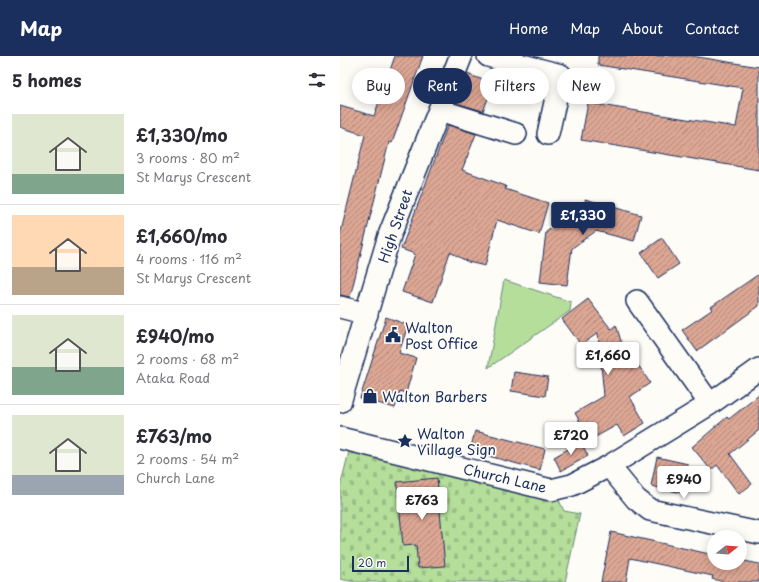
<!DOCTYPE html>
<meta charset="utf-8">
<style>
:root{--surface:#fff;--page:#f2f2f3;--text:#2b2b33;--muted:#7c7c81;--line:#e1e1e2;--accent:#1b2f5e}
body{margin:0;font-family:"Playpen Sans",sans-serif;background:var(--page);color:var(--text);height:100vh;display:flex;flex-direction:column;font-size:15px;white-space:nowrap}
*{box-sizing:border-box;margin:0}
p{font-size:13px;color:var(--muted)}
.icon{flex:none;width:22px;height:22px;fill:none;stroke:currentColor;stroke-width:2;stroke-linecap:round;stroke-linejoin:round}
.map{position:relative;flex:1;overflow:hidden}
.drawer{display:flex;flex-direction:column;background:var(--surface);width:340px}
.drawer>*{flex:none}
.banner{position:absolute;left:12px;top:12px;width:347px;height:36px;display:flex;gap:8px}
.needle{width:26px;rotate:73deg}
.tools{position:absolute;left:367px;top:474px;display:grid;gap:8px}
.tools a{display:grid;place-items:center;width:40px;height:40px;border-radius:50%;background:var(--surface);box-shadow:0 2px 10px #0003;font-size:20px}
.scale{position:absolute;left:12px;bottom:10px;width:57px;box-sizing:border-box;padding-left:4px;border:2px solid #1b2f5e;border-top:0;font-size:11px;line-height:14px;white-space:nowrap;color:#1b2f5e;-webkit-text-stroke:3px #fdfcf7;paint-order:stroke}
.price{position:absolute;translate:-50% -34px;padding:0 9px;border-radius:4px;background:#fff;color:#222;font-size:13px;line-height:26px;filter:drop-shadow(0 1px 2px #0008)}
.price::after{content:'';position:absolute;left:50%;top:24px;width:12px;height:9px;margin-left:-6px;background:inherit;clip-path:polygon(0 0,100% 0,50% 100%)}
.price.current{background:var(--accent);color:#fff}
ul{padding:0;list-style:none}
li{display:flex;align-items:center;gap:12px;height:100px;padding:0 12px}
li+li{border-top:1px solid var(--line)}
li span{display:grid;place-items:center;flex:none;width:112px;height:80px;border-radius:0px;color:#555}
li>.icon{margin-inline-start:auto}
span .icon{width:48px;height:48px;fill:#fffc;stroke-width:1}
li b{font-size:17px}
h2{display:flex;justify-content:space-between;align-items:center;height:48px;padding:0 12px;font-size:17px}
.chip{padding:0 14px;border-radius:18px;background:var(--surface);box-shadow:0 2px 10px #0003;font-size:14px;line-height:36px}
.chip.current{background:var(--accent);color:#fff}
header{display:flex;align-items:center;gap:24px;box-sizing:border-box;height:56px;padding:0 20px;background:var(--accent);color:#fff}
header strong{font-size:19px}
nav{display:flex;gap:22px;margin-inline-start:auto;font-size:14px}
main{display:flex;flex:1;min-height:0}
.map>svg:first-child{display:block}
.cemetery{fill:url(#cemetery-stones);stroke:#68867c}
.garden{fill:#b5de9a;stroke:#68867c}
.building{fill:url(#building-hatch);stroke:#1b2f5e}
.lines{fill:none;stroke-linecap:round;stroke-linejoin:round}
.minor-casing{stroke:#1b2f5e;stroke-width:24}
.tertiary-casing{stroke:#1b2f5e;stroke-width:25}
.minor{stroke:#fdfcf7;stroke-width:21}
.tertiary{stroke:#fdfcf7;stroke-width:22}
.labels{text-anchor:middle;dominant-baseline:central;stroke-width:3.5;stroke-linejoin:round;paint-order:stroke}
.street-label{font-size:14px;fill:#1b2f5e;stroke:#fdfcf7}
.poi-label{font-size:14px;fill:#1b2f5e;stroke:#fdfcf7;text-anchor:start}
</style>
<header>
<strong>Map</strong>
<nav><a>Home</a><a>Map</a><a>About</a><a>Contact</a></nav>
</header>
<main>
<section class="drawer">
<h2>5 homes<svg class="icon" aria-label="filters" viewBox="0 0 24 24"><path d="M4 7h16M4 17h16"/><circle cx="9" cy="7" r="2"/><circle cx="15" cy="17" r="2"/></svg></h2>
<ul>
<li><span style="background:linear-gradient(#dfe7d0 75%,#7fa58c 0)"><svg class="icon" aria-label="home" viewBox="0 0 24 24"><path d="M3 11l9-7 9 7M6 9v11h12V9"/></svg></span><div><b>£1,330/mo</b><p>3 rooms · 80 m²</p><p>St Marys Crescent</p></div></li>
<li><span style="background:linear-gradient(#ffd9b3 65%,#b9a48a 0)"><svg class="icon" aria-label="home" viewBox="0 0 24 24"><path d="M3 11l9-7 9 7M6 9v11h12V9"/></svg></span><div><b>£1,660/mo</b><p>4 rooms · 116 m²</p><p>St Marys Crescent</p></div></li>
<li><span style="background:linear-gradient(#dfe7d0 65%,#7fa58c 0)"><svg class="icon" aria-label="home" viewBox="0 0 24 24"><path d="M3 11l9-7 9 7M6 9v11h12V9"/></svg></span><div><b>£940/mo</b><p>2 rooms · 68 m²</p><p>Ataka Road</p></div></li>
<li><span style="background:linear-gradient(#dfe7d0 75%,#9aa5b1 0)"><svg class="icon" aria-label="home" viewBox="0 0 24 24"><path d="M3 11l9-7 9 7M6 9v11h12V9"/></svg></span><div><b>£763/mo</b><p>2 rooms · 54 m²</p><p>Church Lane</p></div></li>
</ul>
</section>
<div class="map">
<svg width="419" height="526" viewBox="0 0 419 526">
<defs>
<pattern id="cemetery-stones" width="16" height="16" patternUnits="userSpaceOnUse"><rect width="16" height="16" fill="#b5de9a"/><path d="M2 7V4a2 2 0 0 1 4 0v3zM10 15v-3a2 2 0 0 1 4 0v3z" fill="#9bbf87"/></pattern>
<pattern id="building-hatch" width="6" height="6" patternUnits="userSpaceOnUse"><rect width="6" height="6" fill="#dca693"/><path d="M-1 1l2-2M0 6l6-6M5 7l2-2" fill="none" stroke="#b2887b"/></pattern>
</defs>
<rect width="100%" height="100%" fill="#fdfcf7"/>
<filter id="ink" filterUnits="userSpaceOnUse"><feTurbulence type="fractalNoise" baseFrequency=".025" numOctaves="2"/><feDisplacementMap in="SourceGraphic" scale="8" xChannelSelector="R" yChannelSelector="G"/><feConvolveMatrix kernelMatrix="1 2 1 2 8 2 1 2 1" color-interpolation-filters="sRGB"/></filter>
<g filter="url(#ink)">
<path class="cemetery" d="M10 392 217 440 224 455 240 458 225 526H15L0 523V431Z"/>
<path class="garden" d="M164 224 231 246 230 255 148 312Z"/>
<path class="building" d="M55 0H83L52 87 49 86 10 241 0 239V179L25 79 0 71V50L34 60Z
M258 0H352L419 11V114L241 84 248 47 396 71 403 32 258 9Z
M127 18 154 28 143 55 116 47Z
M108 69 136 78 122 114 166 130 165 133 208 147 199 178 157 164 145 210 128 206 110 196 93 246 62 236 75 198 61 193Z
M245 143 301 159 294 185 256 175 232 192 227 229 200 226 206 176 246 149Z
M322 182 339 208 318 222 301 197Z
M419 218V250L357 295 342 274 373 253 371 251Z
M248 243 271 273 276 269 286 301 291 298 310 327 290 341 305 367 284 380 277 369 250 384 235 357 264 340 258 277 241 289 222 263Z
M46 261 68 269 59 297 76 302 66 337 60 335 55 352 20 342Z
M174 316 208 321 205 340 171 335Z
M419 339V374L390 398 412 428 399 438 377 409 371 414 352 391 387 361 389 363Z
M135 375 205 393 200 414 130 395Z
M241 386 248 400 221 415 214 401Z
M317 401 348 408 342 437 311 430Z
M97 422 105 510 78 512 76 489 63 490 57 426Z
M271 476 374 499V507H400V504L419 508V526H385L372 523 373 520 290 502 286 526H261Z"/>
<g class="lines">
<defs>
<path id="minor" d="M148 0 221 19 208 78
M99 54 176 78
M297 245 370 348
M0 251 27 258
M0 382 211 434 232 429 269 410 370 348 419 313
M269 410 296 443 310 454 419 477"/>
<path id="tertiary" d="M0 345 50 178 121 0"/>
</defs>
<use href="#minor" class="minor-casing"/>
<use href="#tertiary" class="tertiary-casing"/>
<use href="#minor" class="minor"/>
<use href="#tertiary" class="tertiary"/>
</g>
</g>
<defs>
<symbol id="civic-bare" viewBox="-9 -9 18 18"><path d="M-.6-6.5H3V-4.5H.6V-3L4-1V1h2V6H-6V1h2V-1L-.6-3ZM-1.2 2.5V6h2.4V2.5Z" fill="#1b2f5e" stroke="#fdfcf7" stroke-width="2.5" paint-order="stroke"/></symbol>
<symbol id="shop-bare" viewBox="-9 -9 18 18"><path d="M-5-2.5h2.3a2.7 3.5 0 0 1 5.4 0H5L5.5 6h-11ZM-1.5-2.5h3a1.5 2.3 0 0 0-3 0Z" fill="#1b2f5e" stroke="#fdfcf7" stroke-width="2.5" paint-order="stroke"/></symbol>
<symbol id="sight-bare" viewBox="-9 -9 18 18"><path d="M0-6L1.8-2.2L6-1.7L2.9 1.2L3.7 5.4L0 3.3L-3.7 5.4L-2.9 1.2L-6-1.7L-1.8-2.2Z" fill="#1b2f5e" stroke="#fdfcf7" stroke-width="2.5" paint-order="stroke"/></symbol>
</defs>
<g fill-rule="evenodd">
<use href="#civic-bare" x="42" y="268" width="22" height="22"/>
<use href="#shop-bare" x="19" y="329" width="22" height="22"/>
<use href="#sight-bare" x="54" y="374" width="22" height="22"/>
</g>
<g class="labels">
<g class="street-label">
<text transform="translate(55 170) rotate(-71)">High Street</text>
<text transform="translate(165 422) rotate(13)">Church Lane</text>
</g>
<g class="poi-label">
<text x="65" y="271">Walton<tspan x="65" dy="16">Post Office</tspan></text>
<text x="42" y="340">Walton Barbers</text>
<text x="77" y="377">Walton<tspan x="77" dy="16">Village Sign</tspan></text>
</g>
</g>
</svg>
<div class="tools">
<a><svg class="needle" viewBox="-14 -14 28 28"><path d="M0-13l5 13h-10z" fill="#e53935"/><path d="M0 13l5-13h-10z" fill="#7c7c81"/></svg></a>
</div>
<div class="scale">20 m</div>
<b class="price current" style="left:243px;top:180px">£1,330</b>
<b class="price" style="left:268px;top:320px">£1,660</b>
<b class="price" style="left:231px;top:400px">£720</b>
<b class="price" style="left:344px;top:444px">£940</b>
<b class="price" style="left:82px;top:465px">£763</b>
<div class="banner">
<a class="chip">Buy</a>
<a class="chip current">Rent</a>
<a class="chip">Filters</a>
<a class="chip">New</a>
</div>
</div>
</main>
